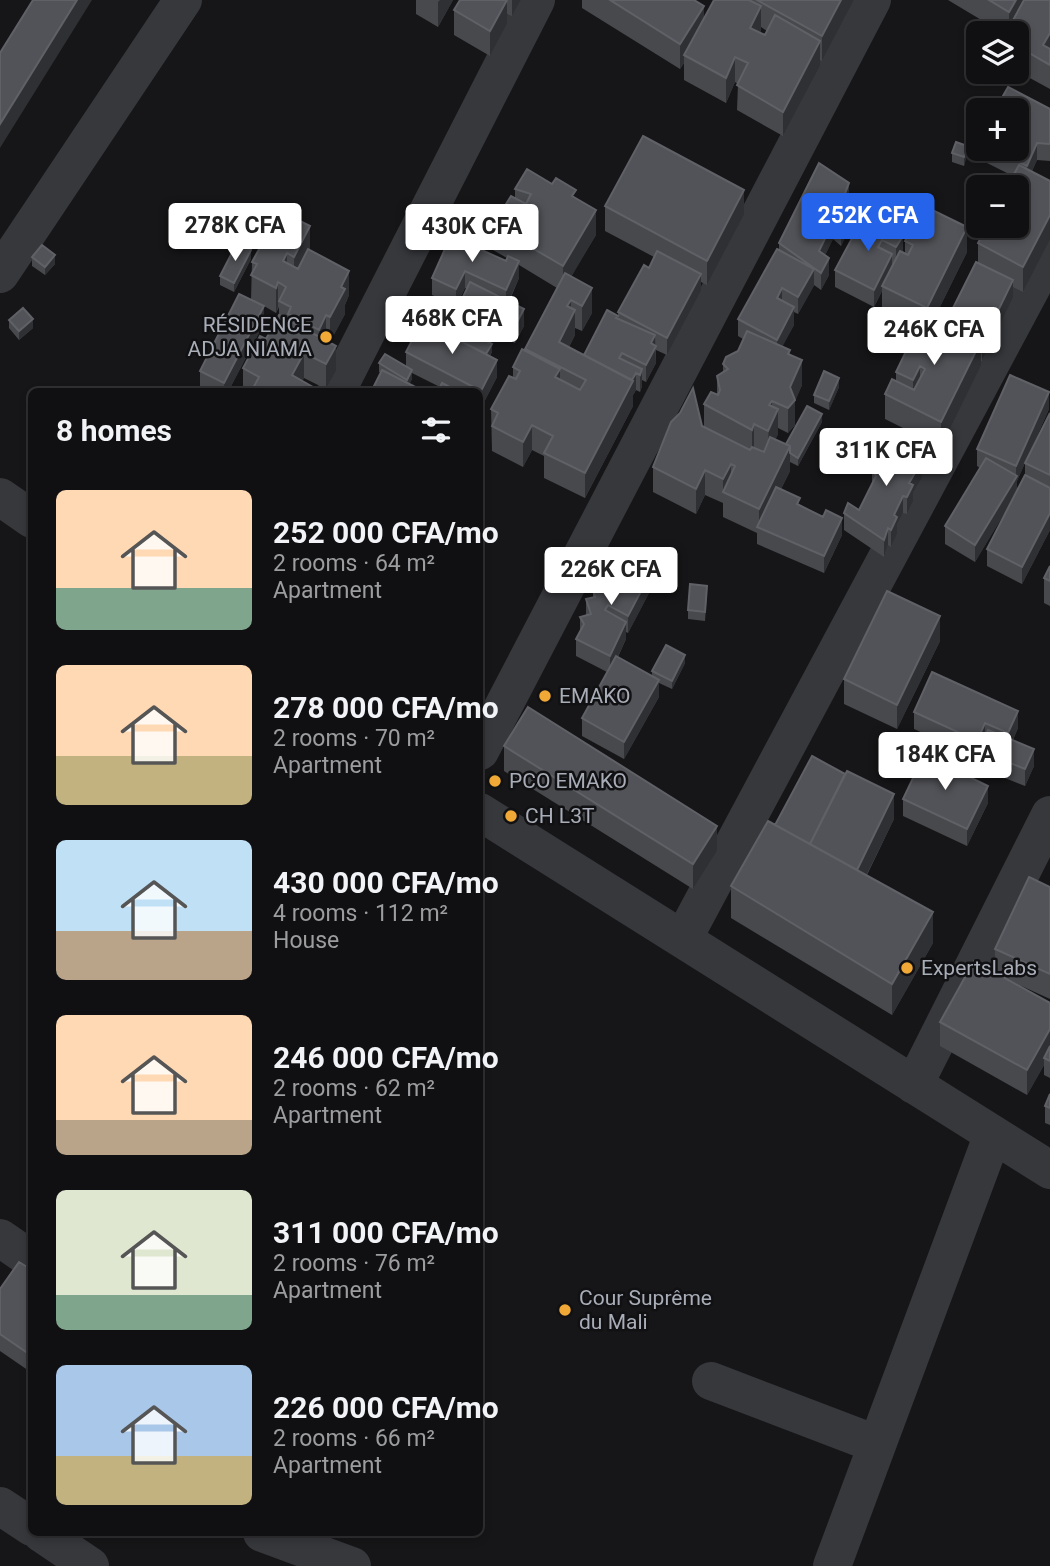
<!DOCTYPE html>
<meta charset="utf-8">
<style>
:root{--surface:#101012;--page:#19191b;--text:#f1f3f6;--muted:#9c9d9f;--line:#303032;--accent:#2563eb}
body{margin:0;font-family:Roboto,sans-serif;background:var(--page);color:var(--text);height:100vh;display:flex;flex-direction:column;font-size:26px;white-space:nowrap}
*{box-sizing:border-box;margin:0}
p{font-size:23px;color:var(--muted)}
.icon{flex:none;width:38px;height:38px;fill:none;stroke:currentColor;stroke-width:2;stroke-linecap:round;stroke-linejoin:round}
.map{position:relative;flex:1;overflow:hidden}
.sheet{position:absolute;left:28px;top:388px;width:455px;height:1148px;display:flex;flex-direction:column;background:var(--surface);border-radius:10px;box-shadow:0 4px 10px #0003,0 0 0 2px var(--line)}
.sheet>*{flex:none}
.tools{position:absolute;left:966px;top:21px;display:grid;gap:14px}
.tools a{display:grid;place-items:center;width:63px;height:63px;border-radius:10px;background:var(--surface);box-shadow:0 4px 10px #0003,0 0 0 2px var(--line);font-size:35px}
.price{position:absolute;translate:-50% -60px;padding:0 16px;border-radius:7px;background:#fff;color:#222;font-size:23px;line-height:46px;filter:drop-shadow(0 2px 4px #0008)}
.price::after{content:'';position:absolute;left:50%;top:42px;width:21px;height:16px;margin-left:-10px;background:inherit;clip-path:polygon(0 0,100% 0,50% 100%)}
.price.active{background:var(--accent);color:#fff}
ul{padding:0;list-style:none}
li{display:flex;align-items:center;gap:21px;height:175px;padding:0 28px}
li span{display:grid;place-items:center;flex:none;width:196px;height:140px;border-radius:10px;color:#555}
li>.icon{margin-inline-start:auto}
span .icon{width:84px;height:84px;fill:#fffc;stroke-width:1}
li b{font-size:30px}
h2{display:flex;justify-content:space-between;align-items:center;height:84px;padding:0 28px;font-size:30px}
.map>svg:first-child{display:block}
.lines{fill:none;stroke-linecap:round;stroke-linejoin:round}
.minor{stroke:#37383c;stroke-width:38}
.wall{fill:#47494d;fill-rule:evenodd}
.shaded-wall{fill:#2f3033}
.building{fill:#525358;stroke:#5f6167;stroke-width:2}
.poi-dot{fill:#f0a936;stroke:#111113;stroke-width:2.5}
.labels{text-anchor:middle;dominant-baseline:central;stroke-width:5;stroke-linejoin:round;paint-order:stroke}
.poi-label{font-size:21px;fill:#a8adb7;stroke:#111113;text-anchor:start}
</style>
<div class="map">
<svg width="1050" height="1566" viewBox="0 0 1050 1566">
<rect width="100%" height="100%" fill="#161618"/>
<g class="lines">
<path class="minor" d="M0 274 183 0
M336 392 536 0
M0 497 32 519
M480 751 872 0
M480 812 1050 1170
M683 939 1050 253
M914 1085 1050 815
M0 1238 32 1260
M711 1381 876 1444
M0 1506 32 1527
M41 1533 90 1566
M262 1533 352 1566
M832 1566 993 1134"/>
</g>
<path class="wall" d="M416 0H453L438 27 416 14Z
M460 0H521L512 16 507 14V24L490 56 454 35V10Z
M582 0H694L704 20 714 0H854L822 61 820 60V66L783 136 737 110 738 84 735 82 726 103 684 80V63L680 69 582 8ZM761 27 767 31 765 35 760 32Z
M948 0H1050V89L1017 71V33H1003Z
M1050 109V161L1037 160 1032 171 1050 181V240L1023 292 1013 287V298L982 361H981V366L941 447 885 419V394L896 381V372L917 328 882 311V291L874 307 835 287V270L864 216 905 253V241L917 227V215L922 205 967 252 934 319 945 324 978 263V243L1013 176 979 159V149H1017Z
M952 153 967 154 964 166 952 162Z
M515 189 576 199 596 235 571 276 592 313 582 331 575 328V335L569 347 584 355 618 319V312L649 268 654 257 605 231V206L744 215 707 285 701 282V291L667 355 656 350V363L646 382 642 380V386L640 392 636 390 633 395V406L585 498 544 478V456L532 450 523 467 492 451 491 409 513 378V367L525 351V349L557 288 519 265V278L509 302 524 326 515 343 462 316V299L467 289 465 288 456 306 432 295V278L467 243 506 261 507 258 493 250V225L515 198Z
M849 200V202L853 221 841 246 833 239 825 255 829 275 821 290 814 285 798 314 794 312V325L782 346 790 354 802 385 795 401V425L788 433 778 428V434L775 440 786 444 822 422 798 466 790 462V471L781 489 800 505 842 535 824 573 757 544V533L723 517V503L705 495 696 514 653 492V467L702 426 704 427V404L717 395V376L723 372V364L738 351 743 339 738 336V319L779 250V243Z
M271 246 310 250 349 295 345 305V314L330 342 326 340 336 371 326 389 304 378 302 381 313 392H243V368L266 339 279 316V307L276 313 264 306V323L228 392H208L200 388V371L251 300 252 262Z
M32 257 55 264 45 275 32 266Z
M251 259 234 292 220 285V276Z
M9 320 33 328 19 340 9 328Z
M433 327 492 352 490 356 497 377 481 408 480 407V392H438L440 387 412 373V379L409 384 379 372V363L406 366V352Z
M839 387 829 410 814 403V395Z
M1049 409 1017 481V492L1025 475V463L1050 413V530L1022 584 987 566V549L1012 500 975 562 945 544V526L980 468 977 466V449Z
M872 469 922 478 913 493V502L907 514 903 513 897 525V534L891 547 888 545 884 557 844 530V513L859 510 872 484Z
M1050 566V606L1044 603V578Z
M608 567 649 593 628 633 626 632V639L618 657 652 676V671L685 663 672 689 659 683V697L624 759 582 736V718L607 672 576 656V639L580 632V617L586 615V599L593 598V590H599V580L608 579Z
M707 594 705 621 688 619V610Z
M940 641 897 729 844 704V679Z
M914 712 1018 728 1013 740 1034 766 1025 786 980 768V751L977 758 914 729Z
M504 746 717 851 693 889 504 771Z
M903 799 988 803 967 846 903 816Z
M894 819 867 875 933 943 892 1015 731 918V886L775 825Z
M1050 887V999L1008 980 1050 1003V1078L1044 1075V1065L1027 1095 940 1046V1022L995 973V949Z
M1050 1094V1125L1045 1123V1106Z
M32 1270V1373L0 1351V1289Z"/>
<path class="shaded-wall" d="M77 0H92L0 148V124Z
M440 0H453L438 27V2Z
M507 0V24L490 56V31Z
M512 0H521L512 16Z
M841 0H854L822 61V36Z
M1016 0H1030L1009 33V12Z
M704 6V31L684 55V63L680 69V44Z
M761 6V31L750 53V28Z
M1050 33V58L1043 45Z
M820 41V66L783 136V112Z
M735 57V82L726 103V78Z
M1037 143V160L1027 183V166Z
M967 146V154L964 166V157Z
M849 183V200L843 216V199Z
M744 190V215L707 285V261Z
M853 204V221L841 246V229Z
M596 210V235L563 291V266Z
M1050 215V240L1023 292V267Z
M833 222V239L819 268V251Z
M310 226V251L294 282V257Z
M967 227V252L927 333V308Z
M903 236V253L896 264V247Z
M251 250V259L234 292V283Z
M287 253V278L283 286V261Z
M892 254V271L882 286V291L874 307V290Z
M55 255V264L45 275V267Z
M829 258V275L821 290V273Z
M519 261V278L506 307V290Z
M814 269V286L798 314V297Z
M349 271V295L345 305V314L330 342V317L341 287Z
M465 271V288L456 306V289Z
M701 274V291L667 355V338Z
M1013 280V298L982 361V344Z
M278 282V307L276 313V288Z
M592 288V313L582 331V306Z
M782 288V305L777 298Z
M571 300V319L575 310V335L559 366V342L567 306Z
M264 306V323L228 392H224V383Z
M794 307V325L777 357V340Z
M524 309V326L515 343V326Z
M326 315V340L319 355V330Z
M33 319V328L19 340V331Z
M655 335 656 363 646 382V365L651 343Z
M981 341V366L941 447V422Z
M492 344V352L484 366V357Z
M336 346V371L326 389V364Z
M304 353V378L296 392 292 375Z
M497 360V377L481 408V391Z
M802 360V385L795 401V425L788 433V408L790 387Z
M920 366V391L913 405V380Z
M560 369V393L555 377Z
M642 369V386L640 392V375Z
M412 370V379L407 389V380Z
M636 373V390L633 395V406L585 498V473Z
M839 378V387L829 410V401Z
M1049 392V409L1017 481V493L975 562V545L1016 478V466Z
M772 401V423L778 409V434L768 456 769 405Z
M822 414V422L798 466V458Z
M481 421V446L480 448V423Z
M754 424V449L752 455V430Z
M532 425V450L523 467V442Z
M790 446V471L761 529 759 528V509Z
M922 461V478L913 493V502L907 514V497L909 483Z
M731 464V489L723 492V479Z
M705 470V495L696 514V489Z
M903 496V513L897 525V534L891 547V530L894 515Z
M1050 513V530L1022 584V567Z
M842 518V535L824 573V556Z
M888 528V545L884 557V540Z
M649 576V593L628 633V616Z
M940 616V641L897 729V705Z
M626 622V639L610 673V656Z
M685 655V663L672 689V681Z
M659 680V697L624 759V742Z
M1018 711V728L1008 751V733Z
M985 723V740L977 758V741Z
M1034 749V766L1025 786V769Z
M988 786V803L967 846V829Z
M894 794V819L856 896V871Z
M717 826V851L693 889V864Z
M933 912V943L892 1015V984Z
M1050 1029V1054L1044 1058V1065L1027 1095V1070Z"/>
<path class="building" d="M33 0H77L0 124V53Z
M460 0H507L490 31 454 10Z
M610 0H694L704 6 680 44Z
M714 0H749L761 6 750 28 765 35 775 15 820 41 783 112 737 85 748 63 735 57 726 78 684 55Z
M757 0H841L822 36Z
M989 0H1016L1009 12Z
M1024 0H1050V33L1043 45 1050 49V65L1017 46V33H1006Z
M1008 87 1050 109V144L1037 143 1027 166 992 149H1017V110H995Z
M643 136 744 190 707 261 605 206Z
M956 142 967 146 964 157 952 153Z
M819 163 849 183 843 199 853 204 841 229 833 222 819 251 829 258 821 273 779 243Z
M1019 165 1050 181V215L1023 267 978 243 987 226H1017V187H1007Z
M527 169 552 184 556 178 576 190 572 196 596 210 563 266 493 225 511 196 526 204 531 194 515 189Z
M922 205 967 227 927 308 882 286 900 251 908 255 913 245 905 241 913 225 919 227 924 218 917 215Z
M864 216 903 236 896 247 882 240 878 247 892 254 874 290 835 270Z
M292 217 310 226 294 257 287 253 283 261 298 269 308 249 349 271 341 287 345 289 330 317 326 315 319 330 288 314 291 307 279 301 286 287 278 282 276 288 251 275 257 264 252 262 263 242 271 246 277 236 281 238Z
M453 231 467 237 464 242 506 261 508 256 519 261 506 290 465 271 456 289 432 278Z
M237 243 251 250 234 283 220 276Z
M42 245 55 255 45 267 32 257Z
M777 249 814 269 798 297 782 288 777 298 794 307 777 340 738 319Z
M657 251 701 274 667 338 618 312 644 265 649 268Z
M976 262 1013 280 982 344 980 343 981 341 945 324Z
M565 273 592 288 582 306 571 300 567 306 575 310 559 342 633 381 585 473 544 453 553 436 532 425 523 442 492 426 498 413 491 409 509 376 516 379 520 371 513 367 522 349 560 369 555 377 580 390 586 380 525 349Z
M470 282 524 309 515 326 462 299Z
M239 294 264 306 224 383 200 371Z
M23 308 33 319 19 331 9 320Z
M607 310 618 316 616 318 655 335 651 343 656 346 646 365 622 353 619 358 642 369 640 375 636 373 632 380 584 355Z
M924 314 981 341 941 422 885 394 892 379 914 390 925 369 920 366 913 380 896 372Z
M279 315 336 346 326 364 304 353 292 375 313 387 310 392H251L259 377 243 368 260 336 266 339Z
M439 316 492 344 486 354 433 327Z
M422 321 497 360 481 391 406 352Z
M747 331 790 350 788 354 802 360 790 387 795 400 788 408 772 401 769 405 778 409 768 431 754 424 752 430 704 404 711 392 718 395 720 390 717 376 728 369 723 364 726 357 738 351Z
M385 354 412 370 407 380 379 363Z
M382 370 425 392H371Z
M824 371 839 378 829 401 814 395Z
M1010 375 1049 392 1016 466 977 449Z
M442 383 459 392H438Z
M693 388 702 426 750 450 752 447 764 452 770 437 790 446 759 509 723 492 735 466 731 464 723 479 705 470 696 489 653 467 671 422 680 413Z
M807 406 822 414 798 458 790 453V446L786 444Z
M1050 413V475L1025 463Z
M886 433 922 461 909 483 913 485 907 497 903 496 894 515 897 517 891 530 888 528 884 540 844 513 848 503 859 510 876 476 872 469Z
M986 458 1017 476 975 545 945 526Z
M1025 475 1050 488V513L1022 567 987 549Z
M776 487 800 498 797 504 823 517 826 510 842 518 824 556 757 527Z
M616 560 649 576 628 616 608 605 605 610 626 622 610 656 576 639 584 624 580 617 591 614 586 599 595 597 593 590 606 589 599 580 614 578 608 567Z
M1050 566V581L1044 578Z
M690 584 707 586 705 612 688 610Z
M887 591 940 616 897 705 844 679Z
M666 645 685 655 672 681 652 671Z
M616 656 659 680 624 742 582 718Z
M932 672 1018 711 1008 733 985 723 977 741 914 712Z
M528 707 717 826 693 864 504 746Z
M988 730 1034 749 1025 769 980 751Z
M924 755 988 786 967 829 903 799Z
M812 756 845 774 810 844 775 825Z
M847 771 894 794 857 870 810 844Z
M768 821 933 912 892 984 731 886Z
M1029 877 1050 887V974L995 949Z
M974 961 1050 1003V1029L1027 1070 940 1022Z
M1050 1046V1061L1044 1058Z
M1050 1094V1108L1045 1106Z
M19 1262 32 1270V1356L0 1334V1289Z"/>
<g class="poi-dot">
<circle cx="326" cy="337" r="7"/>
<circle cx="545" cy="696" r="7"/>
<circle cx="495" cy="781" r="7"/>
<circle cx="511" cy="816" r="7"/>
<circle cx="907" cy="968" r="7"/>
<circle cx="565" cy="1310" r="7"/>
</g>
<g class="labels">
<g class="poi-label">
<text x="312" y="325" text-anchor="end">RÉSIDENCE<tspan x="312" dy="24">ADJA NIAMA</tspan></text>
<text x="559" y="696">EMAKO</text>
<text x="509" y="781">PCO EMAKO</text>
<text x="525" y="816">CH L3T</text>
<text x="921" y="968">ExpertsLabs</text>
<text x="579" y="1298">Cour Suprême<tspan x="579" dy="24">du Mali</tspan></text>
</g>
</g>
</svg>
<div class="tools">
<a><svg class="icon" aria-label="layers" viewBox="0 0 24 24"><path d="M12 4l9 5-9 5-9-5zM3 14l9 5 9-5"/></svg></a>
<a>+</a>
<a>−</a>
</div>
<b class="price active" style="left:868px;top:253px">252K CFA</b>
<b class="price" style="left:235px;top:263px">278K CFA</b>
<b class="price" style="left:472px;top:264px">430K CFA</b>
<b class="price" style="left:452px;top:356px">468K CFA</b>
<b class="price" style="left:934px;top:367px">246K CFA</b>
<b class="price" style="left:886px;top:488px">311K CFA</b>
<b class="price" style="left:611px;top:607px">226K CFA</b>
<b class="price" style="left:945px;top:792px">184K CFA</b>
<section class="sheet">
<h2>8 homes<svg class="icon" aria-label="filters" viewBox="0 0 24 24"><path d="M4 7h16M4 17h16"/><circle cx="9" cy="7" r="2"/><circle cx="15" cy="17" r="2"/></svg></h2>
<ul>
<li><span style="background:linear-gradient(#ffd9b3 70%,#7fa58c 0)"><svg class="icon" aria-label="home" viewBox="0 0 24 24"><path d="M3 11l9-7 9 7M6 9v11h12V9"/></svg></span><div><b>252 000 CFA/mo</b><p>2 rooms · 64 m²</p><p>Apartment</p></div></li>
<li><span style="background:linear-gradient(#ffd9b3 65%,#c2b280 0)"><svg class="icon" aria-label="home" viewBox="0 0 24 24"><path d="M3 11l9-7 9 7M6 9v11h12V9"/></svg></span><div><b>278 000 CFA/mo</b><p>2 rooms · 70 m²</p><p>Apartment</p></div></li>
<li><span style="background:linear-gradient(#bfe0f5 65%,#b9a48a 0)"><svg class="icon" aria-label="home" viewBox="0 0 24 24"><path d="M3 11l9-7 9 7M6 9v11h12V9"/></svg></span><div><b>430 000 CFA/mo</b><p>4 rooms · 112 m²</p><p>House</p></div></li>
<li><span style="background:linear-gradient(#ffd9b3 75%,#b9a48a 0)"><svg class="icon" aria-label="home" viewBox="0 0 24 24"><path d="M3 11l9-7 9 7M6 9v11h12V9"/></svg></span><div><b>246 000 CFA/mo</b><p>2 rooms · 62 m²</p><p>Apartment</p></div></li>
<li><span style="background:linear-gradient(#dfe7d0 75%,#7fa58c 0)"><svg class="icon" aria-label="home" viewBox="0 0 24 24"><path d="M3 11l9-7 9 7M6 9v11h12V9"/></svg></span><div><b>311 000 CFA/mo</b><p>2 rooms · 76 m²</p><p>Apartment</p></div></li>
<li><span style="background:linear-gradient(#a9c7e8 65%,#c2b280 0)"><svg class="icon" aria-label="home" viewBox="0 0 24 24"><path d="M3 11l9-7 9 7M6 9v11h12V9"/></svg></span><div><b>226 000 CFA/mo</b><p>2 rooms · 66 m²</p><p>Apartment</p></div></li>
</ul>
</section>
</div>
